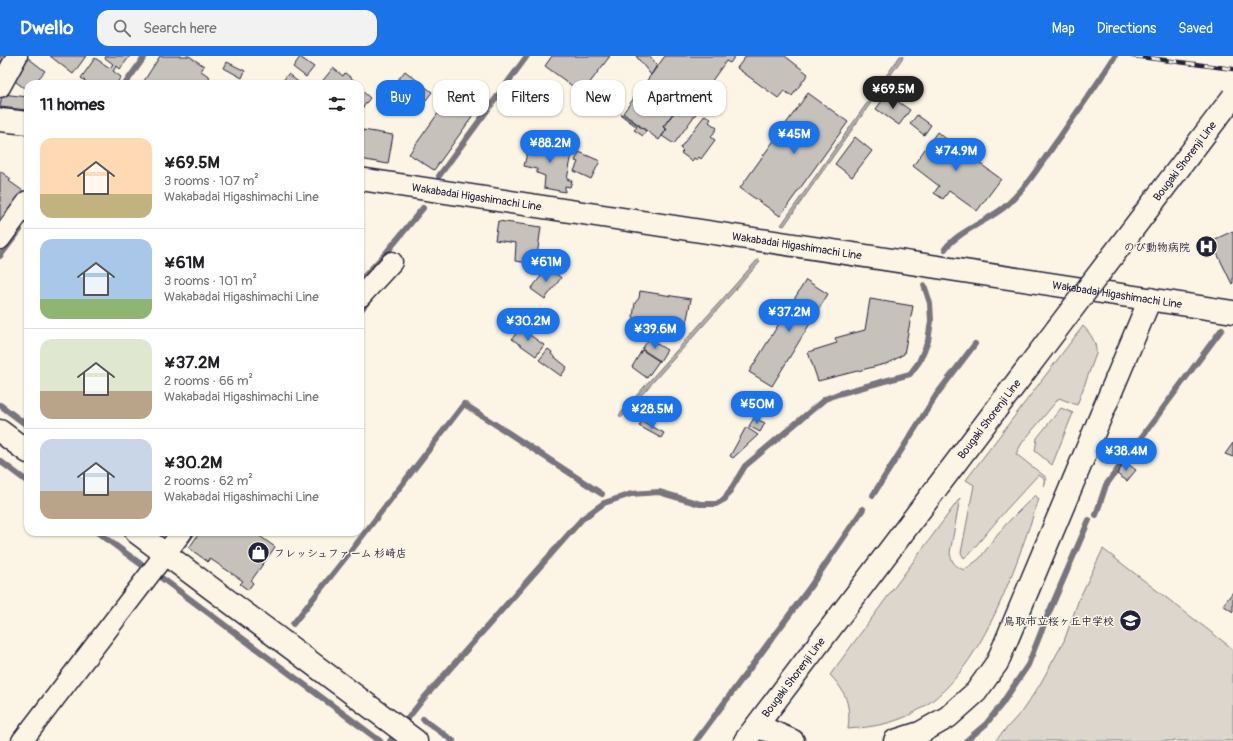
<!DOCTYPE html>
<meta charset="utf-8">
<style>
:root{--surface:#fff;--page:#f2f2f2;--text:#202124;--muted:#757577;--line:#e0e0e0;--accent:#1a73e8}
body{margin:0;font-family:Pangolin,"Klee One",sans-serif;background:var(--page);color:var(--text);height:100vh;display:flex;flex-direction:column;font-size:15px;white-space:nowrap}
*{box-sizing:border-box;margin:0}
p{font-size:13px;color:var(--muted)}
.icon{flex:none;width:22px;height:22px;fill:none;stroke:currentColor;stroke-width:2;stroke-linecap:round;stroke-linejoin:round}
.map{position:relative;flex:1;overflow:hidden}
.side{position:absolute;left:24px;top:24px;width:340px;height:456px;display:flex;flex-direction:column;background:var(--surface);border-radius:12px;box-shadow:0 1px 3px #0004}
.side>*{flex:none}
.guide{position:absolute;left:376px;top:24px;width:380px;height:36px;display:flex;gap:8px}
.price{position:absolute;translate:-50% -34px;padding:0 9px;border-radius:14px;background:var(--accent);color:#fff;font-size:13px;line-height:26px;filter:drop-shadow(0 1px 2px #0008)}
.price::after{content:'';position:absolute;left:50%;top:24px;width:12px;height:9px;margin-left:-6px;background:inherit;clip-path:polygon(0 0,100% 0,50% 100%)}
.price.on{background:#222;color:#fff}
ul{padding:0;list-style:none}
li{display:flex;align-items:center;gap:12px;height:100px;padding:0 16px}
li+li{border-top:1px solid var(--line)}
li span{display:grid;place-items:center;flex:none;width:112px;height:80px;border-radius:12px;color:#555}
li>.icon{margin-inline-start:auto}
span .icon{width:48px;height:48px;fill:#fffc;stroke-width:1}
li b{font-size:17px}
h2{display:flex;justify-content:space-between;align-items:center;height:48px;padding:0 16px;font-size:17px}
.chip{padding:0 14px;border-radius:12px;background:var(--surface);box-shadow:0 1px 3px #0004;font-size:14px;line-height:36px}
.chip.on{background:var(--accent);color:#fff}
header{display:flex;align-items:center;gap:24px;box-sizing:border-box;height:56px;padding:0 20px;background:var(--accent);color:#fff}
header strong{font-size:19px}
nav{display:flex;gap:22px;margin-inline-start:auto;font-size:14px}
.search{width:280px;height:36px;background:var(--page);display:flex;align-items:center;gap:10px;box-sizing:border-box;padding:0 14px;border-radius:12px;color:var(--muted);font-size:15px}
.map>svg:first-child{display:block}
.green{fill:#dcd6cc;stroke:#7f7c84}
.water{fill:#b2adab;stroke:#78757e}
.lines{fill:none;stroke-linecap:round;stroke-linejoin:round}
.stream{stroke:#78757e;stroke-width:6}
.building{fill:#c6c1bb;stroke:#22223b}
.minor-casing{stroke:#22223b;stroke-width:23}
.tertiary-casing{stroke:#22223b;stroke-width:25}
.secondary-casing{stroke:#22223b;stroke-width:25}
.minor{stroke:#fcf5e5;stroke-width:20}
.tertiary{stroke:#fcf5e5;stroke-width:22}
.secondary{stroke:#fcf5e5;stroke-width:22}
.rail-casing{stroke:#22223b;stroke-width:4.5}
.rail{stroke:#fcf5e5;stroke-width:3;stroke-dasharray:9;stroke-linecap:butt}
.secondary-bridge-casing{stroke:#22223b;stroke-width:25;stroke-linecap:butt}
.secondary-bridge{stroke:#fcf5e5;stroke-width:22}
.labels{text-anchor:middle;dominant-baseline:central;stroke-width:3;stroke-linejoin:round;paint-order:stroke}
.street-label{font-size:11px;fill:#22223b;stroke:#fcf5e5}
.poi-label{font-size:11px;font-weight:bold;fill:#22223b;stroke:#fcf5e5;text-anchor:end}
</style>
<header>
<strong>Dwello</strong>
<div class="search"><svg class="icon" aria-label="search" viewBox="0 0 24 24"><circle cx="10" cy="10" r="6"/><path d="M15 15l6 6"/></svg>Search here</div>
<nav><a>Map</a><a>Directions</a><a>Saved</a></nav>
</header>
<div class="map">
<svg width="1233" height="685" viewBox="0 0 1233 685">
<rect width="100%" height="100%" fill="#fcf5e5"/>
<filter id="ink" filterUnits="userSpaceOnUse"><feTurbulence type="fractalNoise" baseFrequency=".025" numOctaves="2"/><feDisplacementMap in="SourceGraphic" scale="8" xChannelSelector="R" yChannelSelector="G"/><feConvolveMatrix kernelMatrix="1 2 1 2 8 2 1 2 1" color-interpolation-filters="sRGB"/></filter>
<g filter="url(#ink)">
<path class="green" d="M1083 270C1091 278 1097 287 1096 298L1077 349 1059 342 1022 387 1016 398 1047 422 1044 430V422L1038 419 1005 455 970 497 964 502 961 497 974 429 966 424Z
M1061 352 1073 357 1052 409 1035 395 1037 382Z
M1035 439 1039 443C1015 511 982 620 915 656 894 668 872 671 848 673 851 650 846 635 830 619L960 442 950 497C952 507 955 510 964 514L979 503 1006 468Z
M1103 493 1233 593V685H995L1022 655 1039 630 1064 585 1079 543Z"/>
<path class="water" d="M900 0H904L784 170 781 169Z
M758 203 760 206 621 362 619 359Z"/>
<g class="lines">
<path class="stream" d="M125 28 145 0
M439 120 527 0
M945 193C957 176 990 164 1007 149 1028 130 1043 104 1060 81 1078 54 1098 28 1115 0
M0 200 20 174
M360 225 386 197 423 152
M360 255 369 244
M0 349 28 370
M0 405 28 426
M873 439 937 338 975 288
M1096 459 1106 429 1222 273
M97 476 142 509
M186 486 193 476
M163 523 380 685
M293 568 354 491 464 348 602 438
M423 663 453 685
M390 685 424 642 582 463 604 447 631 438 659 436 700 448H716L725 443 745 410 825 343 838 338 910 318 919 306 928 285 931 265 930 247 924 229
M696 685 810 531 863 453
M966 685 986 668 1001 649 1028 609 1047 561 1089 464"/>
</g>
<path class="building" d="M0 0H7L0 10Z
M50 0H86L73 18Z
M106 0H130L120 13 117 10 113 15 121 21 116 28H89L81 22 95 2 110 12 113 8 105 2Z
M160 0H189L204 10 201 15 210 21 205 28H172L168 26 167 28H142Z
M552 0H610L582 37 545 10Z
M636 0H650L657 9 651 19Z
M665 0H735L730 7 726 5 699 43 688 36 663 71 666 74 659 84 623 57Z
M746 0H785L808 18 792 40 784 35 778 42 737 12Z
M300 1 314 11 306 21 293 11Z
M28 2 45 15 34 28H28V35L12 23Z
M227 6 245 15 242 22 224 12Z
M333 12 343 20 345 17 355 25 352 27 353 28H320Z
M405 15 432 36 421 51 393 30Z
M288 18 301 28H285L282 26Z
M453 32 477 49 470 64 434 114 409 98 444 49Z
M360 33 370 42 360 55Z
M689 37 703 48 674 88 662 80 667 73 663 71Z
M808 37 848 66 780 160 740 132Z
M2 38 28 41 27 54 0 51Z
M887 38 910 54 899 69 876 53Z
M622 58 646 75 643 80 634 74 637 71 621 59Z
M705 59 711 63 709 66 717 72 711 81 715 84 701 103 699 101 697 104 694 102 692 105 681 97 683 95 680 92Z
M917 59 931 69 924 79 910 68Z
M363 74 393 79 388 108 360 103V93Z
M937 76 1001 123 977 155 949 135 943 143 934 137 939 130 913 110Z
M855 81 872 95 852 121 835 108Z
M530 84 573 93 567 123 572 125 570 131 565 130V136L544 132 545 120 537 117V113L524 110Z
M579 96 600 105 591 123 574 115 578 106 575 105Z
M0 115 11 123 9 125 23 135 17 143 19 145 0 170Z
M498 165 541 171 536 208 515 205 516 187 495 184Z
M1233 175V227L1232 228 1211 185Z
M548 211 561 222 545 243 531 233Z
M806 224 828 238 772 330 749 316Z
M640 235 691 243 685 273 637 266 636 263 633 261 635 247 639 242Z
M870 243 913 250 904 298 889 307 818 325 808 296 837 287 835 282 865 274Z
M520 272 544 289 536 300 512 283Z
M649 283 667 294 660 305 642 293Z
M548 293 552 296 551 298 567 311 561 320 539 304Z
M642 294 659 305 647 322 632 311Z
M754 362 765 367 760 376 749 370Z
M642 365 664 377 661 382 639 370Z
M746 371 758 379 733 402 730 400Z
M1233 387V401L1225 398Z
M1125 406 1136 414 1127 425 1117 418Z
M200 476H254L275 491 251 525 253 527 248 534 240 528 243 525 209 502 208 506 189 492Z
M1233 536V556L1223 549Z"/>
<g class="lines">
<defs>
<path id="minor" d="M0 31 17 0
M0 183 28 145
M360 241 392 206
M22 685 182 476"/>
<path id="tertiary" d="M0 375 28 396
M136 476 416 685"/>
<g id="secondary">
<path d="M0 64 28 67"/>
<path id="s1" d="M360 123 1233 256"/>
<path d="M756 671 770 675 793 685"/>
<path id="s2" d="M745 685 1057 273"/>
<path d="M895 685 920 677 948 661 976 636 997 607 1150 243"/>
</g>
</defs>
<use href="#minor" class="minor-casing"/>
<use href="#tertiary" class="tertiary-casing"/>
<use href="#secondary" class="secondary-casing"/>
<use href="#minor" class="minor"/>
<use href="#tertiary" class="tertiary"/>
<use href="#secondary" class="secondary"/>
<defs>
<path id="rail" d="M1133 0 1233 13"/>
</defs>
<use href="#rail" class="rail-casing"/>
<use href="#rail" class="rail"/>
<defs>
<g id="secondary-bridge">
<path id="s3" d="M1057 273 1233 41"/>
</g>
</defs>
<use href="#secondary-bridge" class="secondary-bridge-casing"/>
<use href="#secondary-bridge" class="secondary-bridge"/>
</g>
</g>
<defs>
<symbol id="hospital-disc" viewBox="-11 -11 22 22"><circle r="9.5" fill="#22223b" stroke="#fcf5e5"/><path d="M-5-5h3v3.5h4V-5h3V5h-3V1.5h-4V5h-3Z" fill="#fff"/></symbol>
<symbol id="shop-disc" viewBox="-11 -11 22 22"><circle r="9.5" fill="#22223b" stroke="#fcf5e5"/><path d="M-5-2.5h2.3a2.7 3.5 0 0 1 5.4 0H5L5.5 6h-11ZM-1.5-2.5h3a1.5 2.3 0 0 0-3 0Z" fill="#fff"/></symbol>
<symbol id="school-disc" viewBox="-11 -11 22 22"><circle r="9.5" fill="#22223b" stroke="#fcf5e5"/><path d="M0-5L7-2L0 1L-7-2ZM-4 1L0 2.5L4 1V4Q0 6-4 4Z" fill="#fff"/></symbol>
</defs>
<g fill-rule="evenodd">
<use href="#hospital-disc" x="1194" y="178" width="25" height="25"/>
<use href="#shop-disc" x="246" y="484" width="25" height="25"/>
<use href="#school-disc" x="1118" y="552" width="25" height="25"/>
</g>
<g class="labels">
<g class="street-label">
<text stroke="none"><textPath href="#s3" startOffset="211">Bougaki Shorenji Line</textPath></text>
<text stroke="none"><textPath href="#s1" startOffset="118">Wakabadai Higashimachi Line</textPath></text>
<text stroke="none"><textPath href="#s1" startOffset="442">Wakabadai Higashimachi Line</textPath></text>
<text stroke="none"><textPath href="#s1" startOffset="766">Wakabadai Higashimachi Line</textPath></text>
<text stroke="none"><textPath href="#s2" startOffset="404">Bougaki Shorenji Line</textPath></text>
<text stroke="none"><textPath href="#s2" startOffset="80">Bougaki Shorenji Line</textPath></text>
</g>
<g class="poi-label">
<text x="1190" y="191">のび動物病院</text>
<text x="274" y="497" text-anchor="start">フレッシュファーム 杉崎店</text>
<text x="1114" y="565">鳥取市立桜ヶ丘中学校</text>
</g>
</g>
</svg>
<b class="price on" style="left:893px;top:54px">¥69.5M</b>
<b class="price" style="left:794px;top:99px">¥45M</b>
<b class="price" style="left:550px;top:108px">¥88.2M</b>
<b class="price" style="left:956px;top:116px">¥74.9M</b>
<b class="price" style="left:546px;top:227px">¥61M</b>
<b class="price" style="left:789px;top:277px">¥37.2M</b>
<b class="price" style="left:528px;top:286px">¥30.2M</b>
<b class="price" style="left:655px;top:294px">¥39.6M</b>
<b class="price" style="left:757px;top:369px">¥50M</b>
<b class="price" style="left:652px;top:374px">¥28.5M</b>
<b class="price" style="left:1126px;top:416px">¥38.4M</b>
<div class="guide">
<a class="chip on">Buy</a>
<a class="chip">Rent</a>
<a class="chip">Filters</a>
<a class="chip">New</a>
<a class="chip">Apartment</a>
</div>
<section class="side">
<h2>11 homes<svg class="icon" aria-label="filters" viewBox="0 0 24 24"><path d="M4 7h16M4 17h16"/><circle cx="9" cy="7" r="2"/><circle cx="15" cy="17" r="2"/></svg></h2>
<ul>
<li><span style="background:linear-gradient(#ffd9b3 70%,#c2b280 0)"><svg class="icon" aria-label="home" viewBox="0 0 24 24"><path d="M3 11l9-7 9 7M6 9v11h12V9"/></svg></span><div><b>¥69.5M</b><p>3 rooms · 107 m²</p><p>Wakabadai Higashimachi Line</p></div></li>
<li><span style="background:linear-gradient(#a9c7e8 75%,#8fb573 0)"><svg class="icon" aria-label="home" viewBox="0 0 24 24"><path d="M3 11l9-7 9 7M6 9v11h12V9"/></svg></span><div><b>¥61M</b><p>3 rooms · 101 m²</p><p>Wakabadai Higashimachi Line</p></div></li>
<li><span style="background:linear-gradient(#dfe7d0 65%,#b9a48a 0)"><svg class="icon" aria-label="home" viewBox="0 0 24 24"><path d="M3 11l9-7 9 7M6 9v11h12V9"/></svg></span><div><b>¥37.2M</b><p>2 rooms · 66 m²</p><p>Wakabadai Higashimachi Line</p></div></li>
<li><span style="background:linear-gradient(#c9d6e8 65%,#b9a48a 0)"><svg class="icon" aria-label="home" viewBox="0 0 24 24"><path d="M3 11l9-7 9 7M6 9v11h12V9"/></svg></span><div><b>¥30.2M</b><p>2 rooms · 62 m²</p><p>Wakabadai Higashimachi Line</p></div></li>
</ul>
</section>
</div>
